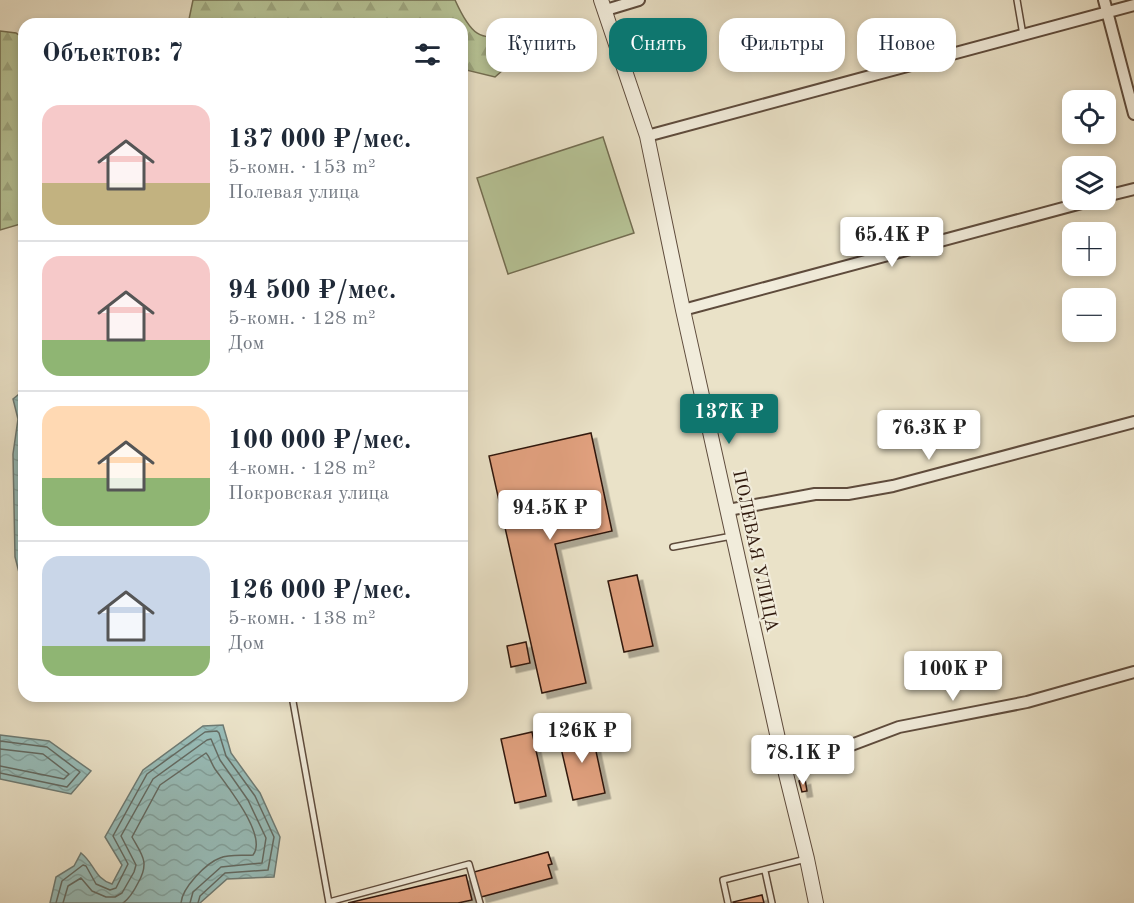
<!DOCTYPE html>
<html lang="ru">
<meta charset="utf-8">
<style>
:root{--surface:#fff;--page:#f2f2f3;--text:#1f2937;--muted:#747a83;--line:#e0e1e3;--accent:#0f766e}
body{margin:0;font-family:"Old Standard TT",serif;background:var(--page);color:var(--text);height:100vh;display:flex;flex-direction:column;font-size:22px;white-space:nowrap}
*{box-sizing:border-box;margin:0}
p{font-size:20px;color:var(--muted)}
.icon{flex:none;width:33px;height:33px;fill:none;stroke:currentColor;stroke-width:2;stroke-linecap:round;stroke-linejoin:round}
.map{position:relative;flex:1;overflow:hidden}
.panel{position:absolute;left:18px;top:18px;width:450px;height:684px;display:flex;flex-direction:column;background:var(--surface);border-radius:18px;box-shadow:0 3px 9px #0003}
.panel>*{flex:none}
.top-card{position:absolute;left:486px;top:18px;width:558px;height:54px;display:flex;gap:12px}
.fabs{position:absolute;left:1062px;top:90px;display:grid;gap:12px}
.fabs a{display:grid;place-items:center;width:54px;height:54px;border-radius:12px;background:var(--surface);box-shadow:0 3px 9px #0003;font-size:30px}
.price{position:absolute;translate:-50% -51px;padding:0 14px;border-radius:6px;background:#fff;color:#222;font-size:20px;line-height:39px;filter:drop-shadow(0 2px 3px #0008)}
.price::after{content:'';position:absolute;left:50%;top:36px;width:18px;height:14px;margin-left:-9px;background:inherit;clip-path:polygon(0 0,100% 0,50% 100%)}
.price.current{background:var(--accent);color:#fff}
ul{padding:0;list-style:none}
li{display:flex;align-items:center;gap:18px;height:150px;padding:0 24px}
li+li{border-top:2px solid var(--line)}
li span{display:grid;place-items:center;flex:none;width:168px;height:120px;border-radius:18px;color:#555}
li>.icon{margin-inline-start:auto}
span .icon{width:72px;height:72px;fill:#fffc;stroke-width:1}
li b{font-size:26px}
h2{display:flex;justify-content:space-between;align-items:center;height:72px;padding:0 24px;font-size:26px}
.chip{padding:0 21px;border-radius:18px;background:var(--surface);box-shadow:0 3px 9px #0003;font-size:21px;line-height:54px}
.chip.current{background:var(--accent);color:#fff}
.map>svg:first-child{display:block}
.forest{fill:url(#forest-firs);stroke:#736e52;stroke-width:1.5}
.park{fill:#b6c396;stroke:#736e52;stroke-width:1.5}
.water{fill:url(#water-waves);stroke:#6e7b74;stroke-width:1.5}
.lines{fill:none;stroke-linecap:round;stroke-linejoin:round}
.shore{stroke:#646b63;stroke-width:1.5}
.building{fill:#e0a07e;stroke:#30190d;stroke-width:1.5;filter:url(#shadow)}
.service-casing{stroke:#5e4b3c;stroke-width:8}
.minor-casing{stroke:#5e4b3c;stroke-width:14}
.tertiary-casing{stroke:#5e4b3c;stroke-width:16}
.service{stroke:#f1ecdb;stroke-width:5}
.minor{stroke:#f1ecdb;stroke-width:10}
.tertiary{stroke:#f1ecdb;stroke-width:14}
.labels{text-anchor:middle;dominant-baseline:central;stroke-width:4.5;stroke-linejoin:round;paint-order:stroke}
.street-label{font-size:18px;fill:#30190d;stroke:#f1ecdb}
</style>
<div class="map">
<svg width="1134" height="903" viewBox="0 0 1134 903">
<defs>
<pattern id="forest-firs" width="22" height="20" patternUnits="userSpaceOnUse" patternTransform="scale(1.5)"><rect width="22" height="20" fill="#b6c396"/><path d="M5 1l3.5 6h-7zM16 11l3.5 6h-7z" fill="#9da780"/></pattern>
<pattern id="water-waves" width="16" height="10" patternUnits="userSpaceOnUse" patternTransform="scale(1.5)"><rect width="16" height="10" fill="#98bdb9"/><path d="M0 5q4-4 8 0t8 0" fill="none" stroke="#83a29e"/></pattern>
<filter id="shadow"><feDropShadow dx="5.5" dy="5.5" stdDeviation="0" flood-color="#0004"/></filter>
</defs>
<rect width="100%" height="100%" fill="#eae2c8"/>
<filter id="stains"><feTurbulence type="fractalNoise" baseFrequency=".00333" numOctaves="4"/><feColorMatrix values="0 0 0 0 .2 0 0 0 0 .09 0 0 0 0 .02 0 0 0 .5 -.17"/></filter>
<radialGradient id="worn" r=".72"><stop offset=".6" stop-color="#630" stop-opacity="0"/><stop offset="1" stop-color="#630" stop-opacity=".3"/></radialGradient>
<path class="forest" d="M193 0H455C475 44 481 37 525 38L521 54 495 77 462 69V24H188Z
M0 31 16 33 24 39V223L0 230Z"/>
<path class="park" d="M603 137 634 233 508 274 477 178Z"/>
<path class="water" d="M24 390V592L15 557 13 454 18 419 13 399Z
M223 725 231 753 260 793 280 837 274 877 227 879 200 903H50L56 877 74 866 81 853C95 864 94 878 112 884L122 865 105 837 143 770 203 726Z
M0 735 49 741 91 771 71 794 0 779Z"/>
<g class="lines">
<path class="shore" d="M24 422 19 455 21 556 24 569
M0 741 47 747 80 772 67 787 0 773
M0 749 43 754 69 774 64 779 0 766
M56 903 62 881 83 865 86 866 96 884 110 890 116 888 128 864 113 836 147 774 205 732 217 731 219 733 226 756 255 796 274 837 268 870 225 873 200 896 198 903
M63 903 68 886 81 878 92 891 106 897H115L122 893 134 872 136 865 121 836 153 779 207 740 211 739 220 760 248 800 266 838 262 863 221 867 193 892 190 903
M123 903C130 898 134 891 138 883 150 862 142 855 132 837L160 785 206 753C210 757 211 763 215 769 227 786 268 836 253 855 242 856 229 854 220 858 206 863 182 888 181 903"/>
</g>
<path class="building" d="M1072 299V320H1071L1066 301Z
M591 433 612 531 555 544 586 683 542 693 489 456Z
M637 575 653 646 624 652 608 581Z
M526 642 530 663 511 667 507 646Z
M591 728 605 793 573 800 558 735Z
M532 732 546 796 515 803 501 739Z
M805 779 807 791 802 792 799 781Z
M548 852 552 864 548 865 552 878 481 897 474 872Z
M466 875 472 900 458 903H348Z
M762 895 764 903H733V902Z"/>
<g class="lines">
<defs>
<path id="service" d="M1017 0 1023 35
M673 547 732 536
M292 696 329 903
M765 871 772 903
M329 902 469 864 480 903
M728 903 723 880 806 859"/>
<path id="minor" d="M1104 0 1134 114
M606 10 639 0
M647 136 1134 5
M1106 196 1134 189
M683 310 1093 200
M728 510 815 494H848L893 486 1134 422
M785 770 899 727 1027 702 1134 672"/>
<path id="tertiary" d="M601 0 647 136 683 310 785 770 807 859 816 903"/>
</defs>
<use href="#service" class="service-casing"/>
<use href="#minor" class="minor-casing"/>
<use href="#tertiary" class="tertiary-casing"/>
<use href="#service" class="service"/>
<use href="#minor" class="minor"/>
<use href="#tertiary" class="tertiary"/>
</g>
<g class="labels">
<g class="street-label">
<text transform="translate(755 551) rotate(78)">ПОЛЕВАЯ УЛИЦА</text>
</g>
</g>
<rect width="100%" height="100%" filter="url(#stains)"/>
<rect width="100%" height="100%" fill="url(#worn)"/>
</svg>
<div class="fabs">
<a><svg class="icon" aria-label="locate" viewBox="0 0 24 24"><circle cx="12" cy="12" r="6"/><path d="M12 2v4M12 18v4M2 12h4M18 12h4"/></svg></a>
<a><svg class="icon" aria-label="layers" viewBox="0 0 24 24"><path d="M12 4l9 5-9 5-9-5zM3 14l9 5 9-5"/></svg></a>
<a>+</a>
<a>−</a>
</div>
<b class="price" style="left:892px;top:268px">65.4K ₽</b>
<b class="price current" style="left:729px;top:445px">137K ₽</b>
<b class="price" style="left:929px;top:461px">76.3K ₽</b>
<b class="price" style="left:550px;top:541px">94.5K ₽</b>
<b class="price" style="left:953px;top:702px">100K ₽</b>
<b class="price" style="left:582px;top:764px">126K ₽</b>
<b class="price" style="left:803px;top:786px">78.1K ₽</b>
<div class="top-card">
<a class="chip">Купить</a>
<a class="chip current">Снять</a>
<a class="chip">Фильтры</a>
<a class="chip">Новое</a>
</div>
<section class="panel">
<h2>Объектов: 7<svg class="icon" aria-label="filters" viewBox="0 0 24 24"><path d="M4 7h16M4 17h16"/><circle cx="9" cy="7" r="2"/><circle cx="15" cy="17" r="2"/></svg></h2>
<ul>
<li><span style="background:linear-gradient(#f6c9c9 65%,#c2b280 0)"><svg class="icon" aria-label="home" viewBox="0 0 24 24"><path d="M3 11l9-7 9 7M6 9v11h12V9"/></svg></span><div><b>137 000 ₽/мес.</b><p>5-комн. · 153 m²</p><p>Полевая улица</p></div></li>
<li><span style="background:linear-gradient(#f6c9c9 70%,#8fb573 0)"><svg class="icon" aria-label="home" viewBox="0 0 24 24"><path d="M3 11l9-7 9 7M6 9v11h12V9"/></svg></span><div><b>94 500 ₽/мес.</b><p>5-комн. · 128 m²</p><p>Дом</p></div></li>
<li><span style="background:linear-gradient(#ffd9b3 60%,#8fb573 0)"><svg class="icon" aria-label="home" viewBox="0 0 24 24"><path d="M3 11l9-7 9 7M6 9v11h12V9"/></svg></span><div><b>100 000 ₽/мес.</b><p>4-комн. · 128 m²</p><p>Покровская улица</p></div></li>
<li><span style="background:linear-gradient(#c9d6e8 75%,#8fb573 0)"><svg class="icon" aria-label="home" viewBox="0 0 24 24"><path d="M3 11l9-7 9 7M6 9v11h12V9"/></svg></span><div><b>126 000 ₽/мес.</b><p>5-комн. · 138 m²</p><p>Дом</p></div></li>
</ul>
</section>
</div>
